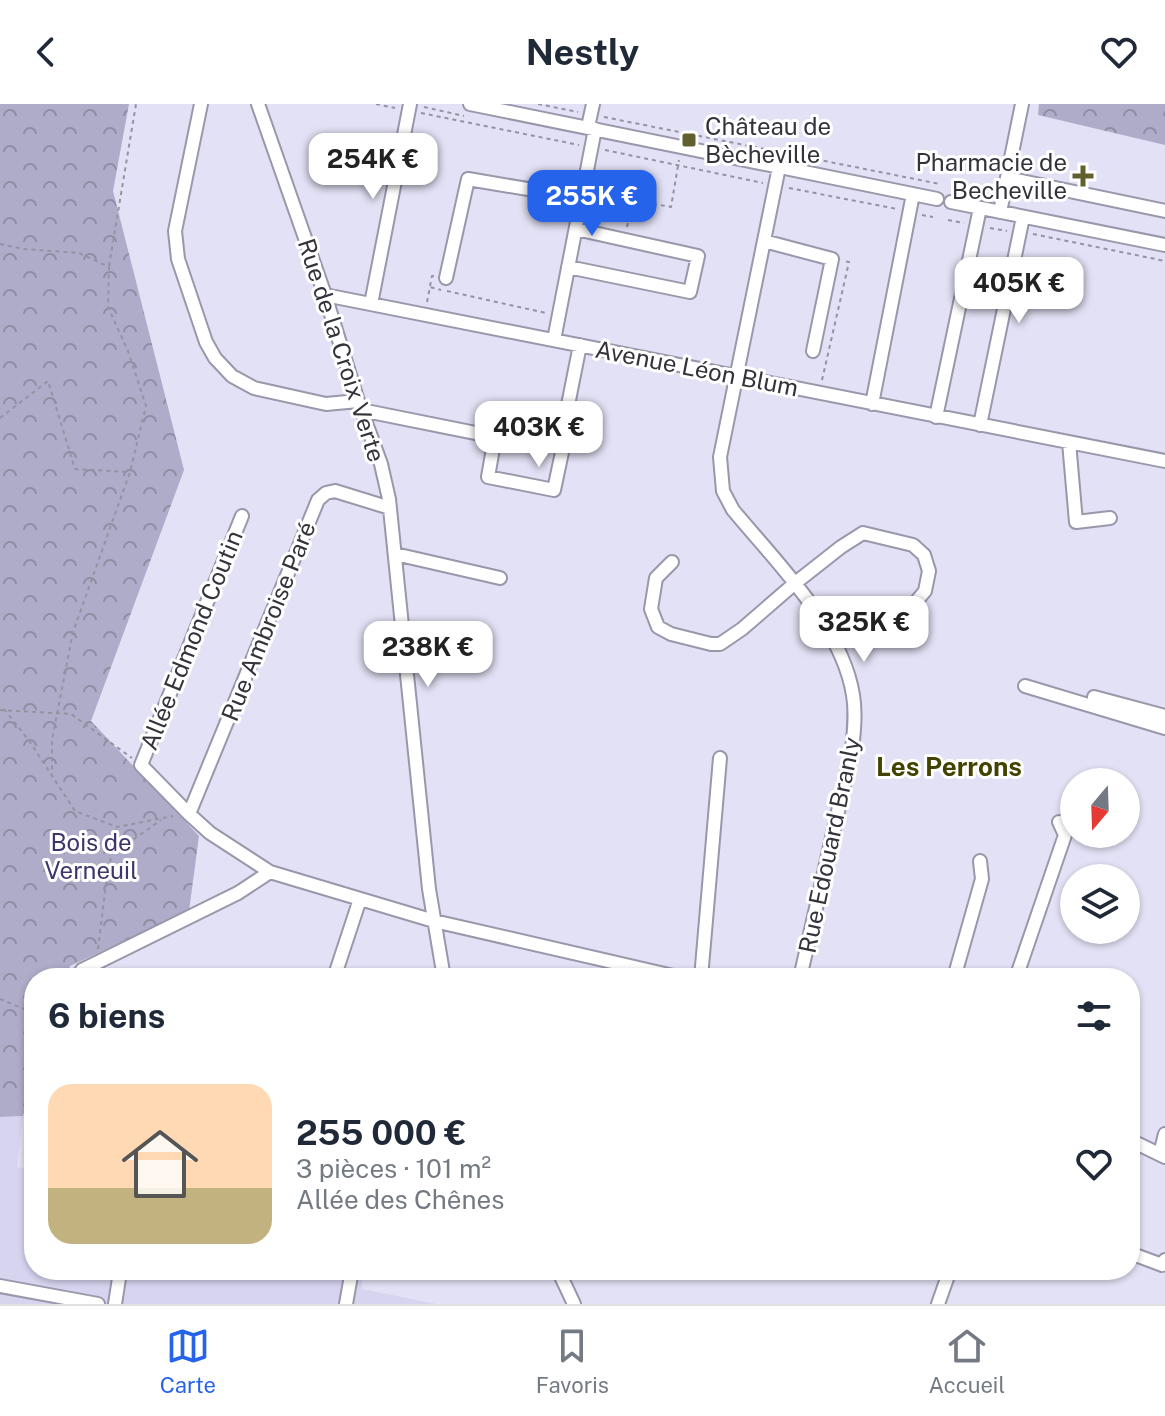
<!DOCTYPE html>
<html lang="fr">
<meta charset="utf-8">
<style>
:root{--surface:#fff;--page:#f2f2f3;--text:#1f2937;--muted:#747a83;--line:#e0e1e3;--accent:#2563eb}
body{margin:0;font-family:"Public Sans",sans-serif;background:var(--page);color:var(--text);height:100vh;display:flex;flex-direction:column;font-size:30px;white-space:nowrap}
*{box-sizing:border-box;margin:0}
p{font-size:26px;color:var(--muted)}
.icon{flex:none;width:44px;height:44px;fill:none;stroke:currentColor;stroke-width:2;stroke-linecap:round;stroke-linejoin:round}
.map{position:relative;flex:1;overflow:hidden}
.drawer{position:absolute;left:24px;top:864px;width:1116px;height:312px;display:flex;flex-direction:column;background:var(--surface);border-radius:32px;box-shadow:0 2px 6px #0004}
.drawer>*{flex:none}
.needle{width:52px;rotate:199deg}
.tools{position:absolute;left:1060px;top:664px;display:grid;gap:16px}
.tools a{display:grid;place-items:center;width:80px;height:80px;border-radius:50%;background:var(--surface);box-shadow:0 2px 6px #0004;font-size:40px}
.price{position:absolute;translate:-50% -68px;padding:0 18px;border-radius:16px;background:#fff;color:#222;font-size:26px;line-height:52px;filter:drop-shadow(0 2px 4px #0008)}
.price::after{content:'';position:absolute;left:50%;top:48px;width:24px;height:18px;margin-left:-12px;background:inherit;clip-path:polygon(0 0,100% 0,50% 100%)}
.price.current{background:var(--accent);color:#fff}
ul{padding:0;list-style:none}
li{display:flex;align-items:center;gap:24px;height:200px;padding:0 24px}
li span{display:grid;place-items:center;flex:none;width:224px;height:160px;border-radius:24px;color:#555}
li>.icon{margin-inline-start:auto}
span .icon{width:96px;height:96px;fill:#fffc;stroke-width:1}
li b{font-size:34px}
h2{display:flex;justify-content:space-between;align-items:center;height:96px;padding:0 24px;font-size:34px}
header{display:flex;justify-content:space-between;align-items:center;height:104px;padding:0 24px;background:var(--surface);font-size:36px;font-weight:700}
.menu{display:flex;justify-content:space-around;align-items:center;height:112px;border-top:2px solid var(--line);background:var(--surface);font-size:22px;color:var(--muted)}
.menu a{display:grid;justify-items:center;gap:4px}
.menu .current{color:var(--accent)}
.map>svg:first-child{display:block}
.built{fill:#d6d4ef}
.forest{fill:url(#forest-crowns)}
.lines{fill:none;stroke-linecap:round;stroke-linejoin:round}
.minor-casing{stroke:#9997aa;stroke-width:16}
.path{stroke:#9493a2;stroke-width:2;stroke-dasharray:4 4;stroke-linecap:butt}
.minor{stroke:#fff;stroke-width:12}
.poi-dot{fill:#5f602d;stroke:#fff;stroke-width:3}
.labels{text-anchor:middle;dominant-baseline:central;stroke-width:6;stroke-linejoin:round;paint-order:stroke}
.poi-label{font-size:24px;fill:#34333b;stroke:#fff;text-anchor:start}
.street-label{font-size:24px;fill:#34333b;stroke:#fff}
.park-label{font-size:24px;fill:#3f346b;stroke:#fff}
.neighbourhood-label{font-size:26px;font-weight:bold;fill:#424301;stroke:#fff}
</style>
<header><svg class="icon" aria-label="back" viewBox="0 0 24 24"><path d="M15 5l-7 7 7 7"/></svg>Nestly<svg class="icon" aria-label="heart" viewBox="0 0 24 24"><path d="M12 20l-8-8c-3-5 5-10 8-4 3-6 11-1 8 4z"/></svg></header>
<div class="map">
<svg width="1165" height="1200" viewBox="0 0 1165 1200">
<defs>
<pattern id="forest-crowns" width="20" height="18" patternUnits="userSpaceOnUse" patternTransform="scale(2)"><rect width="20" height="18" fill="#afacc9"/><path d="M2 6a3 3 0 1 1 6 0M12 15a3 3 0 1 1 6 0" fill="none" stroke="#8f8da4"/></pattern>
</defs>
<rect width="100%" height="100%" fill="#e2e1f5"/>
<path class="built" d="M23 1012 17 1063 34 1066V1166H363L362 1185 436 1200H0V1013Z"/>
<path class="forest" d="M0 0H129L113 87 184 366 91 617 199 732 189 807 70 862 67 874H34V976L23 1012 0 1013Z
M1039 0H1165V41L1038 11Z"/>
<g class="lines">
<defs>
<path id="minor" d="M201 0 175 127 178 155 206 238 215 254 232 272 254 284 326 300 358 297
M258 0 325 191 358 297 381 360 389 395 429 785 444 874
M470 0 937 95
M588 23 593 0
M779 63 720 353 723 387 733 406C776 458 842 522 853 591 856 609 854 628 852 646L800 874
M1007 74 1165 107
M951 98 1165 141
M1000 108 1022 0
M764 137 832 155 813 247
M568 163 690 188 698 152 576 125
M446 174 468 75 581 94
M325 191 1165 357
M371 200 410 0
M554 236 595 25
M872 300 913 90
M361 306 525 339C561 331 565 319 571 286 574 271 577 256 580 241
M936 313 980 104
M980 321 1023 113
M495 333 488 373 554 386 565 334 566 315
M1069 338 1076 418 1110 414
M242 412 141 661 189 710 210 729 270 768 434 817 682 874
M395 450 500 474
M672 458 656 474 651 505 658 523 671 530 711 540H720L742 525 794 480 841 443 863 429 913 441 924 451 929 467 925 487 910 505
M406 543 478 560
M1025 582 1165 624
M1094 593 1165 612
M189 710 318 396 326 389 335 387 390 404
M76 874 82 866 238 789 270 768
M334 874 360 795
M701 874 720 654
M954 874 982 775 980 757
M1016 874 1065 731 1059 718
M1130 1036 1165 1053
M1160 1050 1165 1030
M1130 1149 1162 1161 1165 1156
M558 1166 574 1200
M0 1182 98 1200
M115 1200 120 1168
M346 1200 352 1166
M938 1200 950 1166"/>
</defs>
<use href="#minor" class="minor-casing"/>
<path class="path" d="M376 0 395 4
M538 0 578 8
M424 3 464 12
M421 9 579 41
M604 13 940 80
M605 46 763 79
M954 83 964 87
M789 84 897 105
M922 111 933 113
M948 116 964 119
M627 123 633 96 671 103 679 56
M990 124 1007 127
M1033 130 1165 157
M0 140 24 145 79 149 109 163 108 203 128 247 146 302 130 368 73 528 52 636V670
M109 162 136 0
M430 182 432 172H435
M447 187 546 209
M427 198 430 183 441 186
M822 276 849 158 844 157
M0 314 48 277 75 365 127 368
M4 605 30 638 75 707 117 723 173 712
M0 606 71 610 132 654
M114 749 161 716
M98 845 106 780 116 725
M0 895 34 909"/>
<use href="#minor" class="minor"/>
</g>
<g class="poi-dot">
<rect x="681" y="28" width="16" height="16" rx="4"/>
<path d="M1079 60h8v8h8v8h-8v8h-8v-8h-8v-8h8z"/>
</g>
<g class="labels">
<g class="poi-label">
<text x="705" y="22">Château de<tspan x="705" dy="28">Bècheville</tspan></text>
<text x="1067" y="58" text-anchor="end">Pharmacie de<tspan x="1067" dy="28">Becheville</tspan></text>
</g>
<g class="street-label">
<text transform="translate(342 246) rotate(72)">Rue de la Croix Verte</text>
<text transform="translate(697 264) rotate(11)">Avenue Léon Blum</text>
<text transform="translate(268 517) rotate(-68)">Rue Ambroise Paré</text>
<text transform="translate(191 536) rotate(-68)">Allée Edmond Coutin</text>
<text transform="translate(829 741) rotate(-78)">Rue Edouard Branly</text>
</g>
<g class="park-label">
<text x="91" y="738">Bois de<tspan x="91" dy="28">Verneuil</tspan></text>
</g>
<g class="neighbourhood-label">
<text x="949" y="662">Les Perrons</text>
</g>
</g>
</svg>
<div class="tools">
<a><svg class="needle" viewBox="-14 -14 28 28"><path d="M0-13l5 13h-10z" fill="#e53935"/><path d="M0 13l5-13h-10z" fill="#747a83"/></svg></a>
<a><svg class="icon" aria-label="layers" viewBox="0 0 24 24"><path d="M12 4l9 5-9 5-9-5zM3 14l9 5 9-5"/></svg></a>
</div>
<b class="price" style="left:373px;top:97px">254K €</b>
<b class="price current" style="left:592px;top:134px">255K €</b>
<b class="price" style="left:1019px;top:221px">405K €</b>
<b class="price" style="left:539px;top:365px">403K €</b>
<b class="price" style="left:864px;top:560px">325K €</b>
<b class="price" style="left:428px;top:585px">238K €</b>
<section class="drawer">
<h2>6 biens<svg class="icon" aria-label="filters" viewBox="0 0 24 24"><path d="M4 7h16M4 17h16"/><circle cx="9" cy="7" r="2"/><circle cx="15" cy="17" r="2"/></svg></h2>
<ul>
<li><span style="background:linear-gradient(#ffd9b3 65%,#c2b280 0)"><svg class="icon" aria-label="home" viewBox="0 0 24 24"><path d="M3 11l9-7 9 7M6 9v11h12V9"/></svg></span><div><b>255 000 €</b><p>3 pièces · 101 m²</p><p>Allée des Chênes</p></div><svg class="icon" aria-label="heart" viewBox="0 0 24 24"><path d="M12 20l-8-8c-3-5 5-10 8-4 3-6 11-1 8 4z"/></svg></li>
</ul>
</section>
</div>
<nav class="menu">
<a class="current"><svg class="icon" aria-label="map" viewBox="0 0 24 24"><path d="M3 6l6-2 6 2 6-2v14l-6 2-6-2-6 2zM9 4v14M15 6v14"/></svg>Carte</a>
<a><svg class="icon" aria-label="saved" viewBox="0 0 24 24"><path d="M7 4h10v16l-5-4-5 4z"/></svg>Favoris</a>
<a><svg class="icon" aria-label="home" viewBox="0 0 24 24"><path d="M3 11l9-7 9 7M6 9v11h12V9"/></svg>Accueil</a>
</nav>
